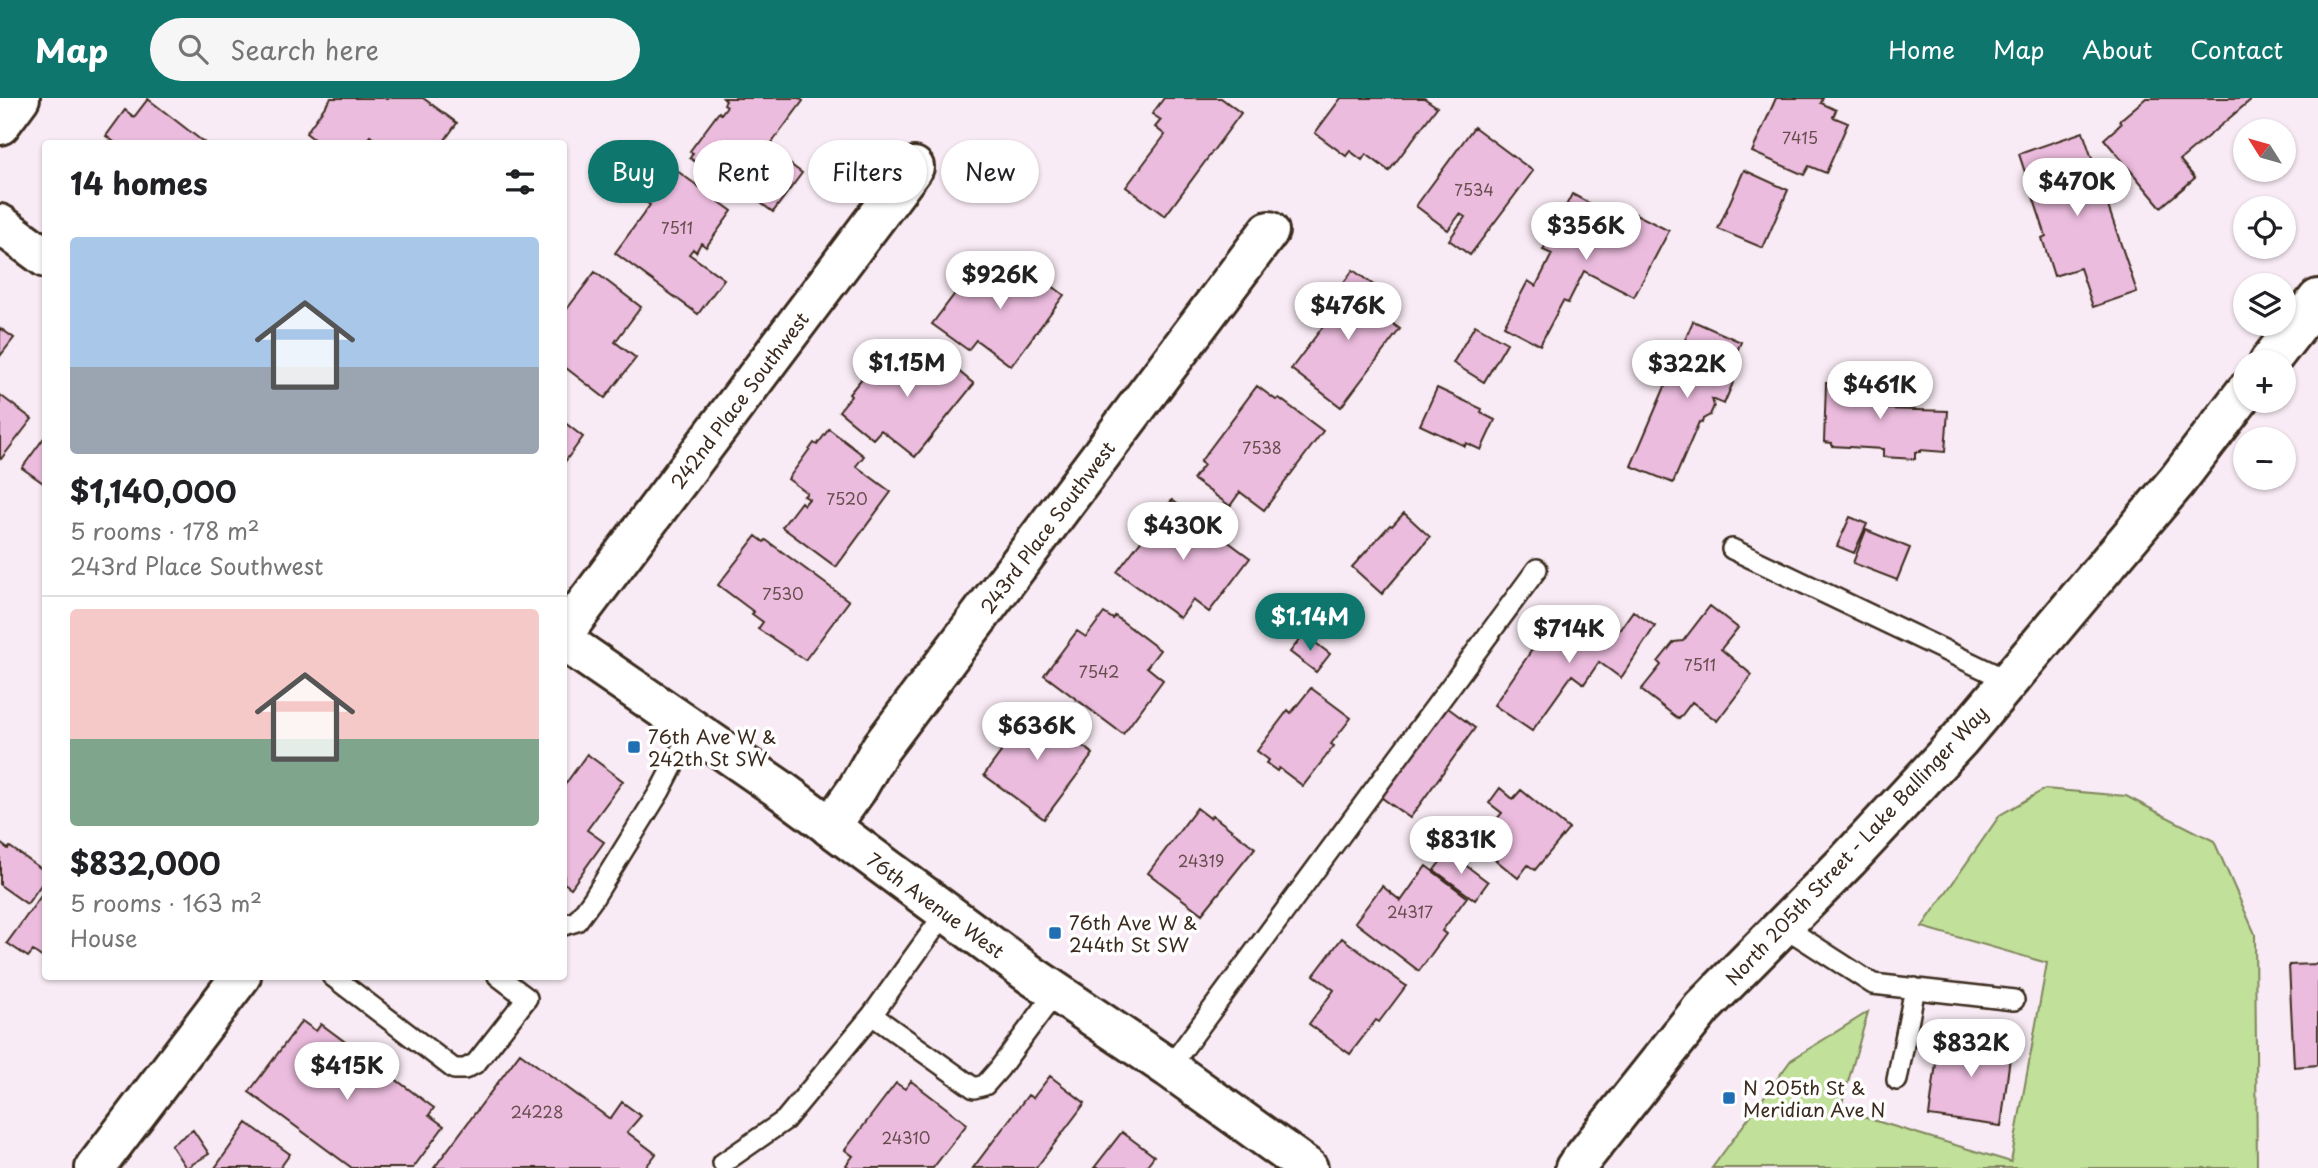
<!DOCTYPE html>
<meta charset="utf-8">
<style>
:root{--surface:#fff;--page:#f6f6f6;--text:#202124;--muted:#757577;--line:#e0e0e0;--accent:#0f766e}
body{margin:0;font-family:"Playpen Sans",sans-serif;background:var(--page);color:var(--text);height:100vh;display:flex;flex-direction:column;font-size:26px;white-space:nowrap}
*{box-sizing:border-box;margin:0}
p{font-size:23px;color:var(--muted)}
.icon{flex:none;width:38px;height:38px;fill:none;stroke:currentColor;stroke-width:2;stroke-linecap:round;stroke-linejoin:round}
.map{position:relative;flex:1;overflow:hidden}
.details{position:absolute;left:42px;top:42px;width:525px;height:840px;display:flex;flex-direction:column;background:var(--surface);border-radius:7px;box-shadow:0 2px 5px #0004}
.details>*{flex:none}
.banner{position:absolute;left:588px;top:42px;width:665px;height:63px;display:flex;gap:14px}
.needle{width:46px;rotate:307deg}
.fabs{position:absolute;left:2233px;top:21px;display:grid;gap:14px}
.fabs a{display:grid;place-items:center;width:63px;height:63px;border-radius:50%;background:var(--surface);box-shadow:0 2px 5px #0004;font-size:35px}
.price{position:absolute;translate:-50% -60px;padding:0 16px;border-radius:24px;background:#fff;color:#222;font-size:23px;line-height:46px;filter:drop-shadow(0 2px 4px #0008)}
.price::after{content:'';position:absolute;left:50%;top:42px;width:21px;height:16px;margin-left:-10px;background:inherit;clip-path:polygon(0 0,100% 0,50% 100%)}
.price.selected{background:var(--accent);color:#fff}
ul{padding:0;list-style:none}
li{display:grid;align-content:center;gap:14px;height:371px;padding:0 28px}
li+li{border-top:2px solid var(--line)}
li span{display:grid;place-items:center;height:217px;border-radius:7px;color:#555}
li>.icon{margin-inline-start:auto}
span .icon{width:126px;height:126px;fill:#fffc;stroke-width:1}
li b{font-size:30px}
h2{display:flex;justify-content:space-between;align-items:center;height:84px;padding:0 28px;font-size:30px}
.pill{padding:0 24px;border-radius:32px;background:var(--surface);box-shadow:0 2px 5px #0004;font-size:24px;line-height:63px}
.pill.selected{background:var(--accent);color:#fff}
header{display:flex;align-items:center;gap:42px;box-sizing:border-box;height:98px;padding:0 35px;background:var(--accent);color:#fff}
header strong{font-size:33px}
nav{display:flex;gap:38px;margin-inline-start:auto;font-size:24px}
.search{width:490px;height:63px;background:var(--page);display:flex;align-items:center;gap:18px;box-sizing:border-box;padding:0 24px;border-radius:38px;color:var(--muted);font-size:26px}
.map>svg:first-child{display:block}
.green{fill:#c1e099;stroke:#7e855c;stroke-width:2}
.building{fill:#ecbcde;stroke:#3b2a1e;stroke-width:2}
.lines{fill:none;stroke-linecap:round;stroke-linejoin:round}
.service-casing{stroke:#3b2a1e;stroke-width:24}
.minor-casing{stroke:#3b2a1e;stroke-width:44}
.tertiary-casing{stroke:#3b2a1e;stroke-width:44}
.primary-casing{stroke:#3b2a1e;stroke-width:44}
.service{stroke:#fff;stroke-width:19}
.minor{stroke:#fff;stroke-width:38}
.tertiary{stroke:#fff;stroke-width:38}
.primary{stroke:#fff;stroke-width:38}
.poi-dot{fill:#1f6fb2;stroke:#fff;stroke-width:2.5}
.labels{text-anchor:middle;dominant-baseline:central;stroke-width:7;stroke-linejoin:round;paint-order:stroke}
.number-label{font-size:16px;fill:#674e4e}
.street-label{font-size:19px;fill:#3b2a1e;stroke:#fff}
.poi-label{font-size:19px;fill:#3b2a1e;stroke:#fff;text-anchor:start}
</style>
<header>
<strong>Map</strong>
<div class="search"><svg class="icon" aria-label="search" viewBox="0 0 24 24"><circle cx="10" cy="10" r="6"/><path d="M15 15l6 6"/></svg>Search here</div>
<nav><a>Home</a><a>Map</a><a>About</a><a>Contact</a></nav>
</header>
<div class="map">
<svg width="2318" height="1070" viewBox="0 0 2318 1070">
<rect width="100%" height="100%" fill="#f9ebf5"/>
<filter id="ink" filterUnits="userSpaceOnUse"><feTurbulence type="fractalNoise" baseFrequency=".0143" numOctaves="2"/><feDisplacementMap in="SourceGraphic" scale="14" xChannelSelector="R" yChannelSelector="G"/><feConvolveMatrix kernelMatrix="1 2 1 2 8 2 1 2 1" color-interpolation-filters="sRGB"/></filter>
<g filter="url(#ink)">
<path class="green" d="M2045 691 2126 698 2214 743 2255 836 2257 1070H1712L1791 962 1868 914 1840 1012 2011 1064 2047 865 1922 829 2000 717Z"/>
<path class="building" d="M331 0H423L457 25 442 46H380L370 38 364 46H320L306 35Z
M723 0H799L803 3 768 50 802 75 773 114 739 89 736 93 690 60 693 55 690 53 719 14 721 16 727 8 724 6 726 3Z
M1164 0H1221L1241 15 1165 118 1126 89 1165 37 1155 29 1161 22 1152 16Z
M1341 0H1424L1437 9 1389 73 1366 56 1362 62 1350 53 1346 58 1315 35Z
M1776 0H1823L1821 5 1836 12 1833 19 1848 25 1826 75 1809 68 1804 77 1752 54Z
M2146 0H2253L2180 62 2195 80 2161 109 2104 41 2121 26 2119 23Z
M148 1 206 46H117L106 38 125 12 134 19Z
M1474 29 1533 73 1470 157 1449 142 1465 119 1460 116 1448 132 1416 108Z
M2083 34 2137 194 2093 209 2080 170 2054 178 2042 140 2046 138 2019 56Z
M669 67 732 113 706 149 701 145 696 154 693 151 689 156 724 181 698 216 615 155 650 107 643 102Z
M1744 72 1788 92 1763 150 1718 131Z
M1572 96 1628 126 1634 115 1669 133 1634 199 1584 173 1568 205 1563 203 1540 247 1504 228 1528 183 1536 188 1552 156 1543 152Z
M1015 157 1020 161 1019 163 1064 197 1011 268 976 242 968 252 932 226 969 177 986 190 997 175 1000 178Z
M1353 172 1387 197 1375 213 1400 231 1341 309 1291 271 1349 194 1341 188Z
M595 174 641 209 615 244 636 260 605 300 566 270 564 274V215Z
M1693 223 1741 244 1730 270 1738 273 1724 306 1712 301 1714 308 1710 317 1703 321 1702 325 1699 324 1673 385 1631 368Z
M1475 227 1507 245 1484 284 1453 265Z
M0 230 14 240 0 258Z
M923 244 974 286 915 359 881 332 873 341 839 313 851 298 849 296 877 262 895 277Z
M1836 281 1887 284 1886 311 1948 313 1945 354 1920 352V354H1915V361L1883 359V351L1832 348V345L1824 344 1826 285H1835Z
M1257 288 1276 302 1279 300 1323 333 1264 412 1240 394 1230 408 1193 381 1204 367 1200 364Z
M1437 290 1482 311 1481 315 1495 322 1481 352 1466 345 1465 348 1420 327Z
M0 297 32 321 1 361 0 360Z
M564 324 583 339 564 365Z
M829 331 864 358 856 368 891 394 836 469 782 429 801 404 804 407 809 401 804 398 807 395 788 381 814 345 817 347Z
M46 337V387L22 370Z
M1172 402 1250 460 1209 514 1193 502 1180 520 1117 474Z
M1404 415 1430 439 1382 496 1352 469 1390 427 1392 428Z
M1850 419 1867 426 1854 455 1837 448Z
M1866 432 1910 450 1897 482 1853 465Z
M756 438 764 444 766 442 849 503 805 562 758 531 763 524 752 516 754 514 718 487Z
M1710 508 1738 530 1721 551 1752 577 1717 623 1692 604 1679 621 1641 592 1661 567 1658 564 1674 544 1683 543Z
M1633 513 1655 528 1621 580 1599 564 1584 586 1572 577 1532 633 1494 607 1545 533 1550 537 1555 530 1567 538 1581 519 1613 541Z
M1104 515 1113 521 1115 518 1160 552 1147 569 1163 582 1123 636 1044 577 1077 533 1086 539Z
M1304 536 1330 556 1316 574 1290 554Z
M1311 590 1351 620 1331 646 1334 648 1303 688 1279 670 1277 673 1266 665 1269 662 1257 653 1288 612 1291 615Z
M1027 606 1093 656 1044 721 984 677 1001 654 995 648Z
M1444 607 1475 630 1410 720 1378 697Z
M587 656 623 683 587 732 604 744 571 790 564 785V688Z
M1500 690 1513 701 1521 692 1569 731 1535 772 1528 767 1518 780 1476 746 1502 715 1489 705Z
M1197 710 1210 720 1212 717 1255 750 1202 816 1148 775Z
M0 745 8 751 10 749 46 774V780L27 806 0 787Z
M1448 754 1488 784 1475 802 1434 772Z
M1426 768 1467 799 1442 833 1446 836 1419 873 1355 824 1382 788 1401 803Z
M46 791V862L33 853 28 859 7 845Z
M1342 840 1406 888 1379 924 1376 922 1350 956 1309 926 1334 892 1314 877Z
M2318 866V967L2294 969 2289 867Z
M302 923 316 933 321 926 434 1010 429 1017 444 1028 413 1070H352L249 994Z
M1940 935 2012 944 2001 1028 1929 1018Z
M520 955 610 1021 622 1004 641 1018 627 1034 656 1056 645 1070H434Z
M1050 978 1085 1005 1036 1070H973L1028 997 1033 1000Z
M911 983 967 1026 933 1070H850L846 1067 853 1058 845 1052 896 985 905 991Z
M247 1025 290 1056 280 1070H215Z
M193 1032 209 1056 186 1070 171 1047Z
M1122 1034 1154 1058 1145 1070H1094Z"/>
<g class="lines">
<defs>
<path id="service" d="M1732 451 2009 583
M564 827 577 823 593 801 660 693 692 631
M1783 828 1873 886 2014 902
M332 878 454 971H465L476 965 527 900 498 878
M872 917 974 990 985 987 999 971 1056 894
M1169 970 1537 471
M1897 982 1915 890
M723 1065 785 1022 872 917 946 814"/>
<path id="minor" d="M0 27 20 0
M564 535 914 69
M830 729 857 691 880 651 1269 133
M95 1070 241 878"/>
<path id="tertiary" d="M0 126 46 160
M564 543 781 692 1031 877 1169 970 1308 1070"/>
<path id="primary" d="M2269 264 2318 201
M1575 1070 1702 910 1848 762 1960 641 2177 383 2245 294"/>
</defs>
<use href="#service" class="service-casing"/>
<use href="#minor" class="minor-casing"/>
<use href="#tertiary" class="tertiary-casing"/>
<use href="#primary" class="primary-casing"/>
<use href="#service" class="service"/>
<use href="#minor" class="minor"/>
<use href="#tertiary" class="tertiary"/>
<use href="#primary" class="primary"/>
</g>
</g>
<g class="poi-dot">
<rect x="627" y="642" width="14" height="14" rx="3.5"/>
<rect x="1048" y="828" width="14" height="14" rx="3.5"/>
<rect x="1722" y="993" width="14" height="14" rx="3.5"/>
</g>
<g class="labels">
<g class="number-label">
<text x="1800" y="39">7415</text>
<text x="1474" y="91">7534</text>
<text x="677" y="129">7511</text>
<text x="1262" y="349">7538</text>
<text x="847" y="400">7520</text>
<text x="783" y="495">7530</text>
<text x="1700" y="566">7511</text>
<text x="1099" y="573">7542</text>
<text x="1201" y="762">24319</text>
<text x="1410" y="813">24317</text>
<text x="537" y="1013">24228</text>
<text x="906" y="1039">24310</text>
</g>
<g class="street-label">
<text transform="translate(739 302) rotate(-53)">242nd Place Southwest</text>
<text transform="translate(1047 429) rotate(-53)">243rd Place Southwest</text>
<text transform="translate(1856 747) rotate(-47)">North 205th Street - Lake Ballinger Way</text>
<text transform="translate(936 807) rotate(36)">76th Avenue West</text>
</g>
<g class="poi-label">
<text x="648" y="638">76th Ave W &amp;<tspan x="648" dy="22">242th St SW</tspan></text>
<text x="1069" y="824">76th Ave W &amp;<tspan x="1069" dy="22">244th St SW</tspan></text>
<text x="1743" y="989">N 205th St &amp;<tspan x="1743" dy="22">Meridian Ave N</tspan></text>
</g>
</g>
</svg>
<div class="fabs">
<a><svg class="needle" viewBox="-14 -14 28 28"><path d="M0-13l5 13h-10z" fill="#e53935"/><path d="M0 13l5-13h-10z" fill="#757577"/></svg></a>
<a><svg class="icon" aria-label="locate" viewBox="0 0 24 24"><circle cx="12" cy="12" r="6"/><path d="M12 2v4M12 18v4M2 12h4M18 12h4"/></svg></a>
<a><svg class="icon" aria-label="layers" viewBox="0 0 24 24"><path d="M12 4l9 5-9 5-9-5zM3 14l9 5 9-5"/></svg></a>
<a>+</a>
<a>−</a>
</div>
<b class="price" style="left:2077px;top:120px">$470K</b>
<b class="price" style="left:1586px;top:164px">$356K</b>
<b class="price" style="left:1000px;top:213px">$926K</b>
<b class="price" style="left:1348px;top:244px">$476K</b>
<b class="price" style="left:907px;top:301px">$1.15M</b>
<b class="price" style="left:1687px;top:302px">$322K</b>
<b class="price" style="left:1880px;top:323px">$461K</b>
<b class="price" style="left:1183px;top:464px">$430K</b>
<b class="price selected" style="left:1310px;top:555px">$1.14M</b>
<b class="price" style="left:1569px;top:567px">$714K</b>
<b class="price" style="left:1037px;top:664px">$636K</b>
<b class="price" style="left:1461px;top:778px">$831K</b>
<b class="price" style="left:1971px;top:981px">$832K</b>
<b class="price" style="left:347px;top:1004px">$415K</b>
<div class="banner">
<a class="pill selected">Buy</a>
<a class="pill">Rent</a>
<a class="pill">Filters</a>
<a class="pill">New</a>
</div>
<section class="details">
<h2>14 homes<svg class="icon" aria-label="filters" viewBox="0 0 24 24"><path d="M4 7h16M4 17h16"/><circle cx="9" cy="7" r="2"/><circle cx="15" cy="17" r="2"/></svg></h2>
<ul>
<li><span style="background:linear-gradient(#a9c7e8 60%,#9aa5b1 0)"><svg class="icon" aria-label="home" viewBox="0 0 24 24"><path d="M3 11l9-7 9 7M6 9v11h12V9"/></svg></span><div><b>$1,140,000</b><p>5 rooms · 178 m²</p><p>243rd Place Southwest</p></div></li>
<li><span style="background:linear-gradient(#f6c9c9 60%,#7fa58c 0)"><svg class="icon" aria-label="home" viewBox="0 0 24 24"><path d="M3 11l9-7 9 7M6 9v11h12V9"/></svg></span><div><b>$832,000</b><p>5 rooms · 163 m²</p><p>House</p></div></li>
</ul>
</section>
</div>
